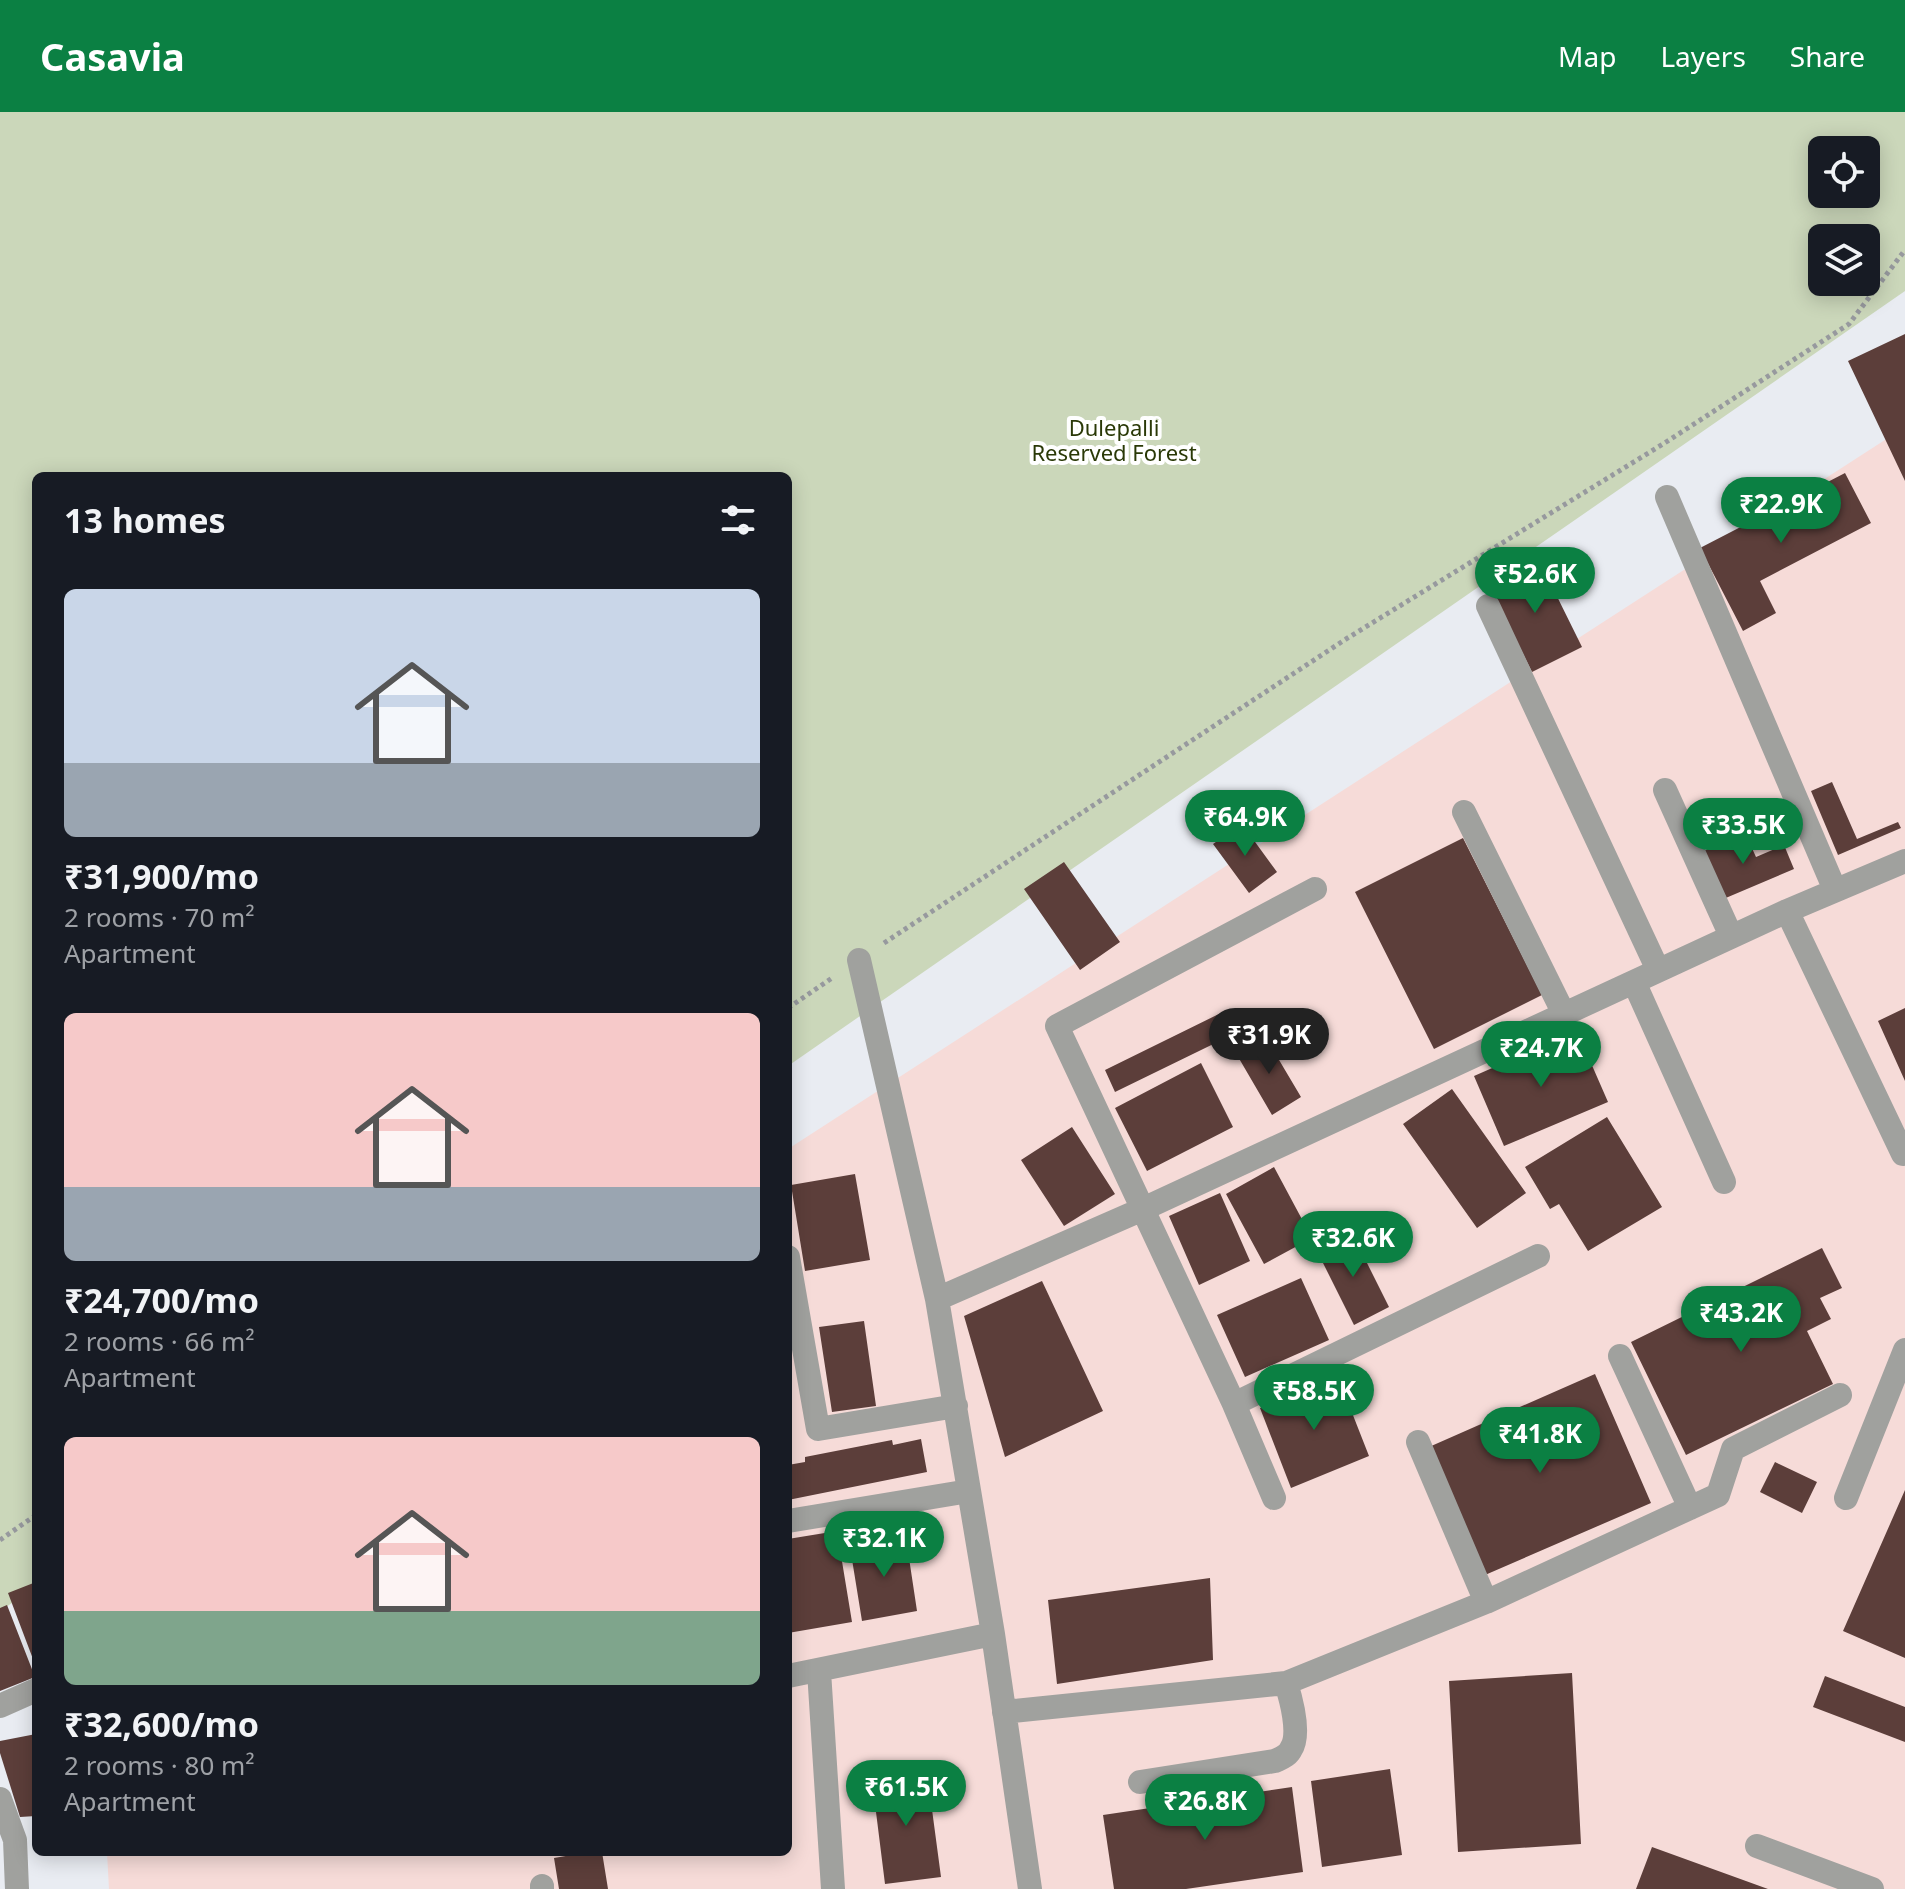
<!DOCTYPE html>
<meta charset="utf-8">
<style>
:root{--surface:#171b24;--page:#242831;--text:#f1f3f6;--muted:#9ea1a6;--accent:#0b8043}
body{margin:0;font-family:"Noto Sans",sans-serif;background:var(--page);color:var(--text);height:100vh;display:flex;flex-direction:column;font-size:30px;white-space:nowrap}
*{box-sizing:border-box;margin:0}
p{font-size:26px;color:var(--muted)}
.icon{flex:none;width:44px;height:44px;fill:none;stroke:currentColor;stroke-width:2;stroke-linecap:round;stroke-linejoin:round}
.map{position:relative;flex:1;overflow:hidden}
.sheet{position:absolute;left:32px;top:360px;width:760px;height:1384px;display:flex;flex-direction:column;background:var(--surface);border-radius:12px;box-shadow:0 4px 20px #0003}
.sheet>*{flex:none}
.controls{position:absolute;left:1808px;top:24px;display:grid;gap:16px}
.controls a{display:grid;place-items:center;width:72px;height:72px;border-radius:12px;background:var(--surface);box-shadow:0 4px 20px #0003;font-size:40px}
.price{position:absolute;translate:-50% -68px;padding:0 18px;border-radius:28px;background:var(--accent);color:#fff;font-size:26px;line-height:52px;filter:drop-shadow(0 2px 4px #0008)}
.price::after{content:'';position:absolute;left:50%;top:48px;width:24px;height:18px;margin-left:-12px;background:inherit;clip-path:polygon(0 0,100% 0,50% 100%)}
.price.selected{background:#222;color:#fff}
ul{padding:0;list-style:none}
li{display:grid;align-content:center;gap:16px;height:424px;padding:0 32px}
li span{display:grid;place-items:center;height:248px;border-radius:12px;color:#555}
li>.icon{margin-inline-start:auto}
span .icon{width:144px;height:144px;fill:#fffc;stroke-width:1}
li b{font-size:34px}
h2{display:flex;justify-content:space-between;align-items:center;height:96px;padding:0 32px;font-size:34px}
header{display:flex;align-items:center;gap:48px;box-sizing:border-box;height:112px;padding:0 40px;background:var(--accent);color:#fff}
header strong{font-size:38px}
nav{display:flex;gap:44px;margin-inline-start:auto;font-size:28px}
.map>svg:first-child{display:block}
.industrial{fill:#f6dbd8}
.green{fill:#cbd7ba;fill-rule:evenodd}
.building{fill:#5c3e3a}
.lines{fill:none;stroke-linecap:round;stroke-linejoin:round}
.path{stroke:#97999e;stroke-width:5;stroke-dasharray:4 4;stroke-linecap:butt}
.minor{stroke:#a0a19e;stroke-width:24}
.labels{text-anchor:middle;dominant-baseline:central;stroke-width:8;stroke-linejoin:round;paint-order:stroke}
.park-label{font-size:22px;fill:#2a3907;stroke:#fff}
</style>
<header>
<strong>Casavia</strong>
<nav><a>Map</a><a>Layers</a><a>Share</a></nav>
</header>
<div class="map">
<svg width="1905" height="1777" viewBox="0 0 1905 1777">
<rect width="100%" height="100%" fill="#e9ecf2"/>
<path class="industrial" d="M1905 315V1777H109L107 1740H788V1037Z"/>
<path class="green" d="M0 0H1905V179L788 954V364H36V1475L0 1499ZM1822 38H1866V82H1822ZM1822 126H1866V170H1822Z"/>
<path class="building" d="M1905 222V369L1848 249Z
M1845 361 1871 411 1760 469 1776 501 1743 519 1700 436Z
M1538 446 1582 535 1532 560 1488 472Z
M1832 670 1857 727 1898 710 1901 716 1838 743 1811 679Z
M1242 712 1277 760 1249 781 1213 732Z
M1745 721 1756 745 1784 733 1794 757 1721 788 1701 740Z
M1463 726 1542 883 1434 937 1355 780Z
M1064 750 1120 830 1080 858 1024 777Z
M1905 896V969L1878 909Z
M1227 898 1238 920 1115 980 1105 958Z
M1577 919 1608 990 1504 1034 1474 964Z
M1266 926 1301 985 1272 1003 1237 943Z
M1201 951 1233 1015 1147 1059 1115 996Z
M1452 977 1526 1081 1477 1116 1403 1012Z
M1607 1005 1662 1095 1588 1139 1559 1092 1550 1097 1525 1055Z
M1072 1015 1115 1082 1064 1114 1021 1048Z
M1274 1055 1312 1126 1264 1152 1226 1082Z
M855 1062 870 1148 805 1159 791 1073Z
M1220 1081 1250 1149 1199 1173 1169 1104Z
M1352 1121 1389 1195 1354 1213 1317 1139Z
M1822 1136 1842 1176 1820 1186 1831 1207 1807 1219 1833 1272 1686 1343 1631 1230Z
M1301 1166 1329 1228 1245 1265 1217 1203Z
M1042 1169 1103 1299 1005 1345 964 1204Z
M864 1209 876 1294 832 1300 819 1215Z
M1595 1262 1651 1391 1485 1463 1429 1335Z
M1338 1265 1369 1344 1291 1376 1260 1296Z
M921 1327 927 1360 788 1388V1353L805 1350V1345L892 1328 893 1333Z
M1775 1350 1817 1370 1802 1401 1760 1380Z
M1905 1378V1546L1843 1519Z
M837 1419 852 1510 788 1521V1427Z
M906 1426 917 1499 862 1509 850 1435Z
M1210 1466 1213 1548 1057 1572 1048 1488Z
M36 1470V1555L8 1481Z
M7 1493 35 1565 0 1579V1496Z
M1572 1561 1581 1732 1458 1740 1449 1569Z
M1825 1564 1905 1595V1630L1813 1595Z
M36 1622V1704L20 1705 0 1641V1629Z
M1390 1657 1402 1743 1322 1755 1311 1669Z
M927 1660 941 1765 885 1772 872 1668Z
M1292 1675 1303 1760 1186 1777H1114L1103 1703Z
M1652 1735 1768 1777H1636Z
M589 1740H602L608 1777H559L554 1746Z"/>
<g class="lines">
<path class="path" d="M884 831 1346 527 1663 332 1849 212 1905 138
M788 896 832 866
M0 1428 36 1403"/>
<path class="minor" d="M1667 385 1835 778
M1488 494 1658 858
M1665 678 1731 824
M1464 700 1564 902
M1787 799 1903 1042
M859 848 937 1187
M1634 870 1724 1070
M788 1145 818 1317 956 1294
M1620 1244 1690 1396
M1234 1292 1538 1144
M1418 1330 1486 1490
M1274 1386 1234 1292 1057 914 1315 777
M1846 1386 1905 1238
M788 1409 969 1379
M819 1559 833 1777
M788 1564 993 1522
M0 1594 36 1578
M1004 1600 1286 1571 1486 1490 1718 1383 1733 1337 1840 1283
M1140 1670 1275 1649C1281 1646 1288 1644 1291 1637 1301 1622 1291 1587 1286 1571
M0 1687 15 1728 17 1777
M1757 1734 1872 1777
M542 1774V1777
M1030 1777 993 1522 937 1187 1143 1097 1787 799 1905 749"/>
</g>
<g class="labels">
<g class="park-label">
<text x="1114" y="315">Dulepalli<tspan x="1114" dy="25">Reserved Forest</tspan></text>
</g>
</g>
</svg>
<div class="controls">
<a><svg class="icon" aria-label="locate" viewBox="0 0 24 24"><circle cx="12" cy="12" r="6"/><path d="M12 2v4M12 18v4M2 12h4M18 12h4"/></svg></a>
<a><svg class="icon" aria-label="layers" viewBox="0 0 24 24"><path d="M12 4l9 5-9 5-9-5zM3 14l9 5 9-5"/></svg></a>
</div>
<b class="price" style="left:1781px;top:433px">₹22.9K</b>
<b class="price" style="left:1535px;top:503px">₹52.6K</b>
<b class="price" style="left:1245px;top:746px">₹64.9K</b>
<b class="price" style="left:1743px;top:754px">₹33.5K</b>
<b class="price selected" style="left:1269px;top:964px">₹31.9K</b>
<b class="price" style="left:1541px;top:977px">₹24.7K</b>
<b class="price" style="left:1353px;top:1167px">₹32.6K</b>
<b class="price" style="left:1741px;top:1242px">₹43.2K</b>
<b class="price" style="left:1314px;top:1320px">₹58.5K</b>
<b class="price" style="left:1540px;top:1363px">₹41.8K</b>
<b class="price" style="left:884px;top:1467px">₹32.1K</b>
<b class="price" style="left:906px;top:1716px">₹61.5K</b>
<b class="price" style="left:1205px;top:1730px">₹26.8K</b>
<section class="sheet">
<h2>13 homes<svg class="icon" aria-label="filters" viewBox="0 0 24 24"><path d="M4 7h16M4 17h16"/><circle cx="9" cy="7" r="2"/><circle cx="15" cy="17" r="2"/></svg></h2>
<ul>
<li><span style="background:linear-gradient(#c9d6e8 70%,#9aa5b1 0)"><svg class="icon" aria-label="home" viewBox="0 0 24 24"><path d="M3 11l9-7 9 7M6 9v11h12V9"/></svg></span><div><b>₹31,900/mo</b><p>2 rooms · 70 m²</p><p>Apartment</p></div></li>
<li><span style="background:linear-gradient(#f6c9c9 70%,#9aa5b1 0)"><svg class="icon" aria-label="home" viewBox="0 0 24 24"><path d="M3 11l9-7 9 7M6 9v11h12V9"/></svg></span><div><b>₹24,700/mo</b><p>2 rooms · 66 m²</p><p>Apartment</p></div></li>
<li><span style="background:linear-gradient(#f6c9c9 70%,#7fa58c 0)"><svg class="icon" aria-label="home" viewBox="0 0 24 24"><path d="M3 11l9-7 9 7M6 9v11h12V9"/></svg></span><div><b>₹32,600/mo</b><p>2 rooms · 80 m²</p><p>Apartment</p></div></li>
</ul>
</section>
</div>
